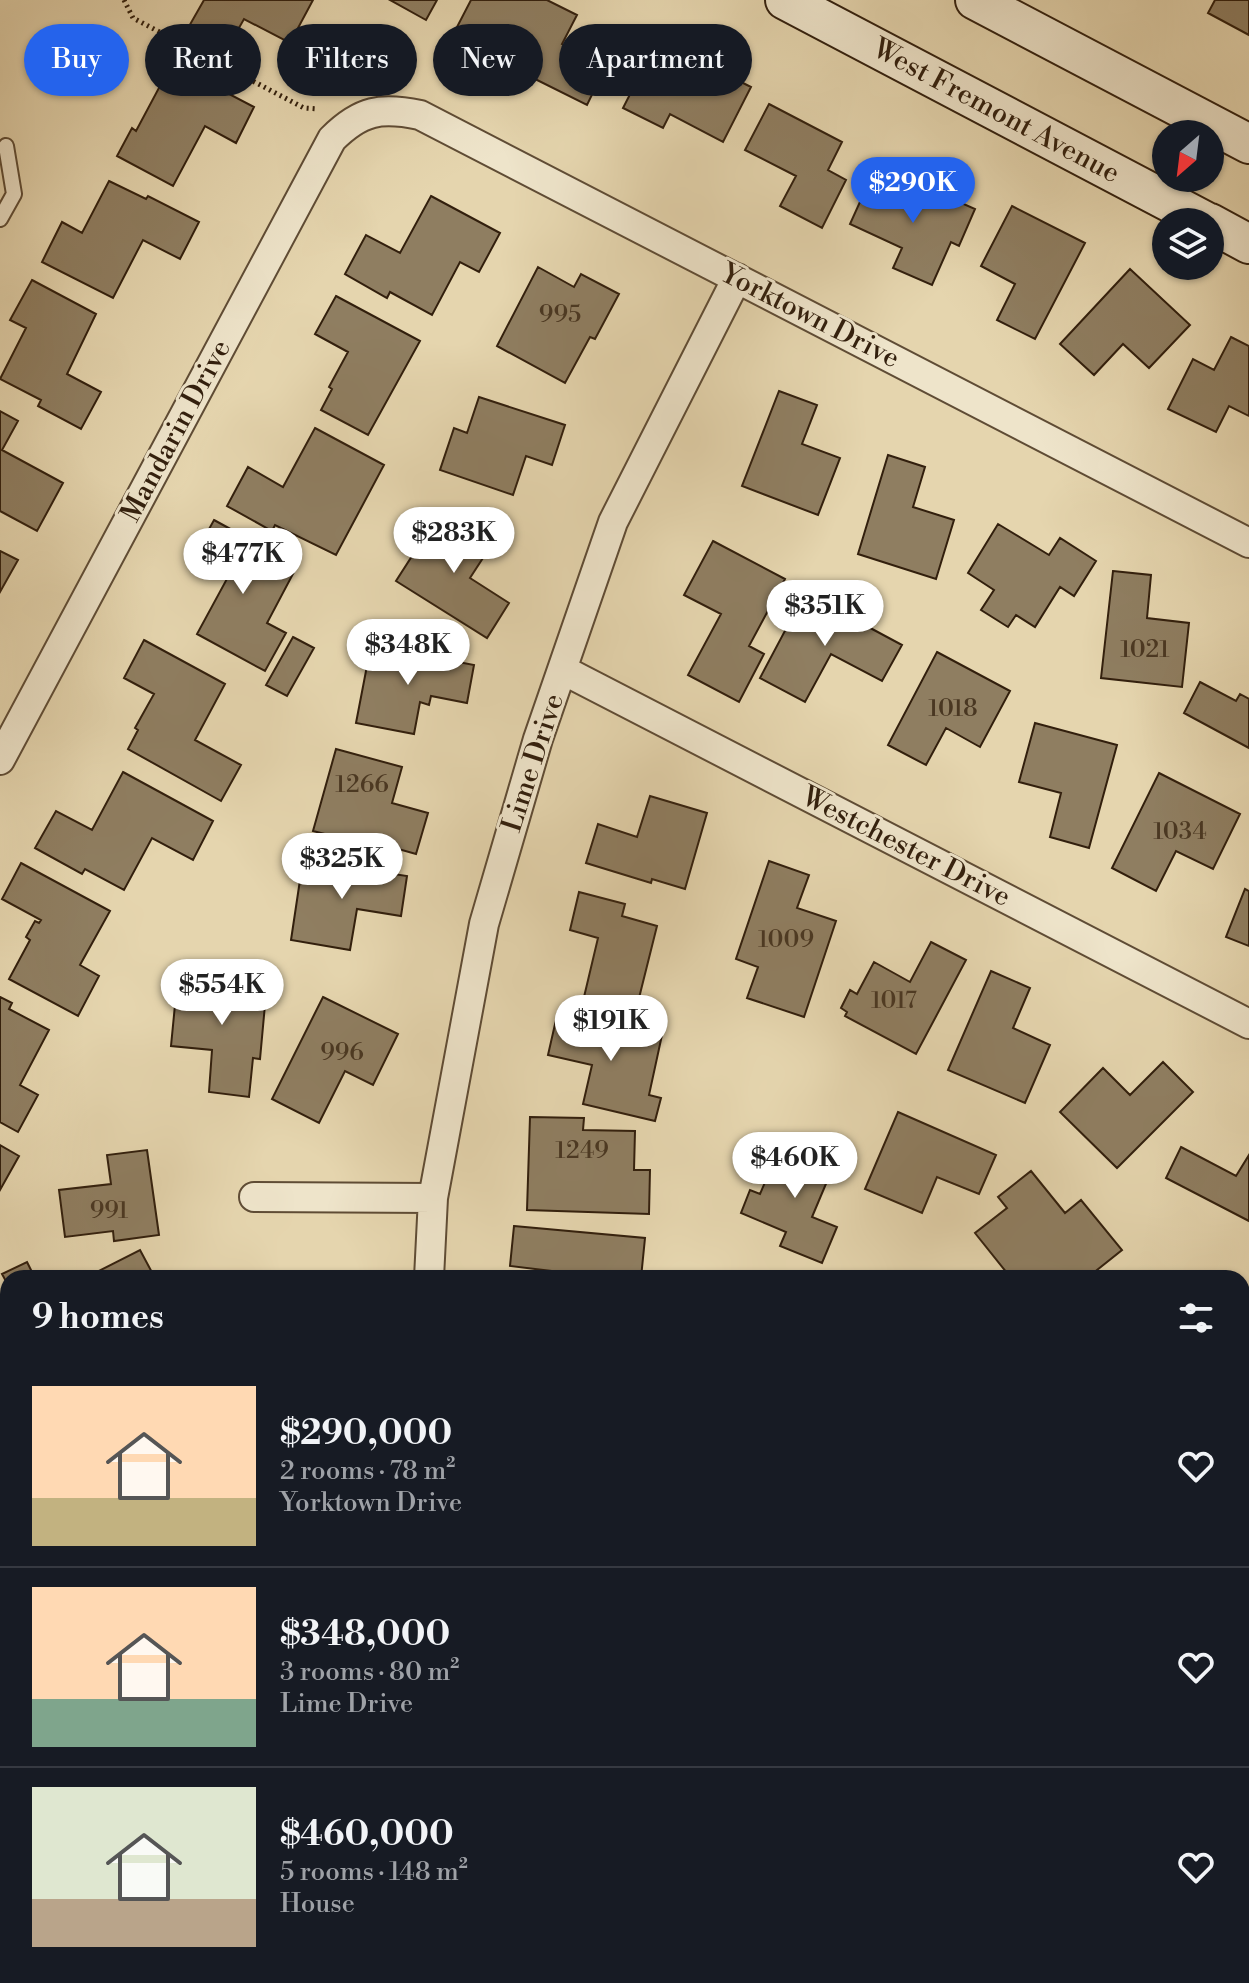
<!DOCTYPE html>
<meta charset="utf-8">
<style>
:root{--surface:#171b24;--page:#242831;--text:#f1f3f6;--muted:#9ea1a6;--line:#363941;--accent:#2563eb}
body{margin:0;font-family:"Libre Bodoni",serif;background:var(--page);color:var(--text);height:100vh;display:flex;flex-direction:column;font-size:30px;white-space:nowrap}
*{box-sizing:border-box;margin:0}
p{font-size:26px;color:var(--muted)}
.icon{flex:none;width:44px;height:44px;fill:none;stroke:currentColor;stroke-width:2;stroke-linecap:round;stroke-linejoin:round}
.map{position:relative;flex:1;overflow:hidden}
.drawer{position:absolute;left:0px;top:1270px;width:1250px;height:714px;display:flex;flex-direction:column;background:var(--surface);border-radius:24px 24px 0 0;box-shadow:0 2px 6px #0004}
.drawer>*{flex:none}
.top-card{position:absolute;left:24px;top:24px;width:800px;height:72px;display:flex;gap:16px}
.needle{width:52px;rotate:208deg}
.fabs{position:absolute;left:1152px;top:120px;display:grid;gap:16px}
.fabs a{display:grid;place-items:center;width:72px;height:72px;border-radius:50%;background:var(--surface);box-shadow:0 2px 6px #0004;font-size:40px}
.price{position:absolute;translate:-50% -68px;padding:0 18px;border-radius:28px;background:#fff;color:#222;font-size:26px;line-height:52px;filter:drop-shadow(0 2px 4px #0008)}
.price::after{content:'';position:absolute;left:50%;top:48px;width:24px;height:18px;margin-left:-12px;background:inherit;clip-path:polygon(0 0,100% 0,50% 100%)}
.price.selected{background:var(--accent);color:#fff}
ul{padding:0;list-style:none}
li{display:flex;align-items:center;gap:24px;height:200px;padding:0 32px}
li+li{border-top:2px solid var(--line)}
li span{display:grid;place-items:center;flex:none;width:224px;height:160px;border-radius:0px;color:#555}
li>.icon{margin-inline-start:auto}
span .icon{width:96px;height:96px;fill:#fffc;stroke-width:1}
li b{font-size:34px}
h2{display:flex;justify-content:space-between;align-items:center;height:96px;padding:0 32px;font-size:34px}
.tag{padding:0 28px;border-radius:36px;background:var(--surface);box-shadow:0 2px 6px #0004;font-size:28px;line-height:72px}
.tag.selected{background:var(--accent);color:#fff}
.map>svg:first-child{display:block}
.building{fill:#8f7e61;stroke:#321f0d;stroke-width:2}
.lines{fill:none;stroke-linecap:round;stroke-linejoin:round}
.lane-casing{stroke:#5f4c35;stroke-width:18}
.street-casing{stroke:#5f4c35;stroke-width:32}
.secondary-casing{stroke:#321f0d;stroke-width:42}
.path{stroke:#321f0d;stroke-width:5;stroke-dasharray:2 4;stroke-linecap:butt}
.lane{stroke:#eee4ca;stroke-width:14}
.street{stroke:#eee4ca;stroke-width:28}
.secondary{stroke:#eee4ca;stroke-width:38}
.labels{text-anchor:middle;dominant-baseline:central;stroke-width:6;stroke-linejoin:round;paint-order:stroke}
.number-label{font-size:24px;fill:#493722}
.street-label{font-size:28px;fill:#321f0d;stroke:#eee4ca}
</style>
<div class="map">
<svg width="1249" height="1983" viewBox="0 0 1249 1983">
<rect width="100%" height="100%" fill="#e5d5ae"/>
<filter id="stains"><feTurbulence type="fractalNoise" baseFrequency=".0025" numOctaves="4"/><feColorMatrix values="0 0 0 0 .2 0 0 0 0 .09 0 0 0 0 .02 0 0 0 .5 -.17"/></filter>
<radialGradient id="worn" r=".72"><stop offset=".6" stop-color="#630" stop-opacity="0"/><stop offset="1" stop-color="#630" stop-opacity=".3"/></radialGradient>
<path class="building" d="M204 0H313L290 43 244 19 227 49 188 28Z
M390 0H437L426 20Z
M471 0H547L577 15 562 44 606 66 587 105 535 79 540 69 457 27Z
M1215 0H1249V35L1208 13Z
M668 45 751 87 723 142 670 114 663 128 623 108 646 63 656 69Z
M169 69 211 91 214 86 254 107 236 143 205 126 173 186 117 156 132 128 136 131Z
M769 104 842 142 828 170 846 180 822 228 780 206 796 176 745 150Z
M873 173 927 197 930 189 975 209 959 246 951 242 932 285 893 268 902 248 850 224Z
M109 181 146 199 148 196 199 222 180 259 143 240 113 298 42 262 62 222 82 233Z
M431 196 500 233 479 272 460 262 432 315 390 292 387 298 345 274 366 235 400 253Z
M1012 206 1085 243 1035 339 997 320 1015 284 981 266Z
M538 267 574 287 581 274 619 294 595 339 590 337 565 383 497 346Z
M1130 269 1190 325 1149 368 1123 344 1094 375 1060 344Z
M32 280 96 314 67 374 101 392 81 429 38 406 41 400 0 379 26 328 10 320Z
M336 296 420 341 368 435 321 410 332 389 329 387 348 352 315 334Z
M1231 337 1249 346V416L1229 406 1216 432 1168 409 1193 359 1214 370Z
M779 391 817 405 802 444 840 458 818 515 742 486Z
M479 397 565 425 552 465 526 456 513 495 440 470 454 428 467 433Z
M0 411 18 421 2 450 63 483 37 531 0 511Z
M315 428 384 465 336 555 275 525 272 531 227 506 248 467 283 487Z
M888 455 925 467 913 507 954 520 936 579 858 554Z
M441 511 492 544 470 578 509 603 487 638 396 581Z
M214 520 256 543 253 550 294 572 267 623 286 633 265 671 197 634 228 577 193 558Z
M998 524 1049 555 1060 538 1096 561 1074 596 1060 587 1035 627 1016 615 1008 627 981 610 994 590 968 573Z
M713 541 785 579 749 646 764 654 739 702 688 675 721 614 684 595Z
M0 551 18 560 0 592Z
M1113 571 1151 575 1147 618 1189 623 1182 687 1101 678Z
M805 593 902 645 882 681 831 654 805 702 760 678Z
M293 637 314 648 287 696 266 685Z
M144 640 225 684 195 740 241 765 221 801 128 749 138 730 135 728 154 694 124 678Z
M371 645 474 665 467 703 431 696 429 705 420 702 414 734 356 723Z
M937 652 1010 691 980 747 946 728 926 765 888 745Z
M1200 682 1236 701 1240 694 1249 699V748L1184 713Z
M1035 723 1117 745 1089 848 1050 837 1061 793 1019 782Z
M336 749 402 767 392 803 428 813 416 854 356 837V842L313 831Z
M123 772 213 821 193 860 152 838 124 890 85 869 82 874 35 848 56 811 92 830Z
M1159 773 1240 814 1213 869 1176 851 1156 891 1112 868Z
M650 796 707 813 685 889 652 879 651 883 586 863 598 824 637 837Z
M303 860 407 876 401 916 357 909 350 950 291 940Z
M769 861 809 875 797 908 836 921 804 1017 747 998 758 967 736 959Z
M21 863 110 911 80 965 99 976 78 1016 9 979 30 940 26 937 35 921 39 923 41 920 2 899Z
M1245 889 1249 891V946L1226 937Z
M579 892 625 904 622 916 657 926 636 1010 584 997 598 938 570 930Z
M931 942 966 960 916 1054 845 1016 847 1012 841 1008 850 990 857 994 874 962 910 982Z
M991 971 1030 988 1013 1028 1050 1045 1025 1103 948 1070Z
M178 974 267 983 260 1059 253 1058 249 1097 209 1092 212 1050 171 1046Z
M0 997 12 1003 9 1009 49 1030 20 1085 38 1095 18 1132 0 1122Z
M323 997 398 1034 373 1085 345 1071 319 1123 272 1099Z
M558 1011 662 1035 649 1095 661 1098 655 1121 583 1104 592 1065 548 1055Z
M1163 1062 1193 1092 1117 1168 1060 1112 1103 1068 1130 1095Z
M898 1112 996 1155 979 1194 937 1177 922 1213 865 1189Z
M530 1117 584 1118 583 1130 635 1131 634 1170H650L649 1214 527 1210Z
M784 1138 836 1160 812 1217 837 1227 822 1263 780 1246 786 1232 741 1213 750 1190 760 1194Z
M0 1145 19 1156 0 1190Z
M1181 1147 1236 1176 1249 1155V1221L1166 1178Z
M147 1150 159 1235 114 1241 113 1231 65 1237 59 1190 111 1184 107 1155Z
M1031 1171 1065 1213 1081 1200 1122 1250 1087 1278H1011L975 1233 1007 1208 998 1197Z
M514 1226 645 1238 641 1278H551V1271L510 1266Z
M140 1250 155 1278H85Z
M27 1262 35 1278H8V1285L2 1274Z
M1249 1562V1672L1242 1674V1564Z
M1249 1740V1836L1242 1837V1741Z
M8 1808V1854L0 1850V1840L6 1828 0 1823Z"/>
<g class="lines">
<defs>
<path id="lane" d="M0 219 14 194 6 146"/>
<path id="street" d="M563 670 1249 1024
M0 760 332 139C361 110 381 107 420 115L1249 543
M254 1197 433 1198
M429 1278 433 1198 484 924 538 739 613 522 737 278
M1242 1495 1249 1494
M0 1687 8 1672
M1242 1916 1249 1915
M0 1964 8 1968
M30 1976 50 1983
M459 1976 460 1983
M981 1983 1007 1976"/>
<path id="secondary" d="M785 0 1207 222
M975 0 1249 144
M1210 223 1249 244"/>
</defs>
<use href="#lane" class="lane-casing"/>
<use href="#street" class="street-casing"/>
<use href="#secondary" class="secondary-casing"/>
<path class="path" d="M124 0 133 18 304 108 318 109"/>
<use href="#lane" class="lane"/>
<use href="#street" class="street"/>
<use href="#secondary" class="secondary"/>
</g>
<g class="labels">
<g class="number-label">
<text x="560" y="315">995</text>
<text x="1145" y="650">1021</text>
<text x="953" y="709">1018</text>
<text x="362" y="785">1266</text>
<text x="1180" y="832">1034</text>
<text x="786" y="940">1009</text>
<text x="894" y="1001">1017</text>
<text x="342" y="1053">996</text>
<text x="582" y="1151">1249</text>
<text x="109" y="1211">991</text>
</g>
<g class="street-label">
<text transform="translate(996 111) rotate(28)">West Fremont Avenue</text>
<text transform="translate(810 316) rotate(27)">Yorktown Drive</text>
<text transform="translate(176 431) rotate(-62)">Mandarin Drive</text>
<text transform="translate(533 763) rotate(-72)">Lime Drive</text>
<text transform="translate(906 847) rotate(27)">Westchester Drive</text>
</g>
</g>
<rect width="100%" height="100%" filter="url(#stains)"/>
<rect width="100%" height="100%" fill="url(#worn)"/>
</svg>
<div class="fabs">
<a><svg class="needle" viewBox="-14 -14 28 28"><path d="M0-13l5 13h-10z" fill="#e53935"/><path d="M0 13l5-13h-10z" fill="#9ea1a6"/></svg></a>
<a><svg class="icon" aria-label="layers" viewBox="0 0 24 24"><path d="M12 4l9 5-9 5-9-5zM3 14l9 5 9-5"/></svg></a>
</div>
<b class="price selected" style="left:913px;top:225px">$290K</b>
<b class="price" style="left:454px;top:575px">$283K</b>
<b class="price" style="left:243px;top:596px">$477K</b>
<b class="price" style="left:825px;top:648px">$351K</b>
<b class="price" style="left:408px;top:687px">$348K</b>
<b class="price" style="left:342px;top:901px">$325K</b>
<b class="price" style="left:222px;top:1027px">$554K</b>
<b class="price" style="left:611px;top:1063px">$191K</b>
<b class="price" style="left:795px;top:1200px">$460K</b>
<div class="top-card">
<a class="tag selected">Buy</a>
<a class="tag">Rent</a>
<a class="tag">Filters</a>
<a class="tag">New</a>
<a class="tag">Apartment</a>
</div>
<section class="drawer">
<h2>9 homes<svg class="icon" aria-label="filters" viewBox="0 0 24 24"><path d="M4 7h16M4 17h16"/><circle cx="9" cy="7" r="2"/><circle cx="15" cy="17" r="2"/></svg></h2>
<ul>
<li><span style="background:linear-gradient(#ffd9b3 70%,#c2b280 0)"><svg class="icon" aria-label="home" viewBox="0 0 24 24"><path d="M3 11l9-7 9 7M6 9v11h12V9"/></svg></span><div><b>$290,000</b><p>2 rooms · 78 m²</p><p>Yorktown Drive</p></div><svg class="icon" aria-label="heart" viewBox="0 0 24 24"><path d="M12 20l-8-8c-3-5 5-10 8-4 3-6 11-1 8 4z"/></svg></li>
<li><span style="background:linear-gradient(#ffd9b3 70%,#7fa58c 0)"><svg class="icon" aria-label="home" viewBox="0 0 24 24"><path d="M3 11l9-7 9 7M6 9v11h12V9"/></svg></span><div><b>$348,000</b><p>3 rooms · 80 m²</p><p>Lime Drive</p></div><svg class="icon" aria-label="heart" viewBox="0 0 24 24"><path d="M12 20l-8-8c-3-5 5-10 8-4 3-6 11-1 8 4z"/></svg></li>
<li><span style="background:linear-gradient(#dfe7d0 70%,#b9a48a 0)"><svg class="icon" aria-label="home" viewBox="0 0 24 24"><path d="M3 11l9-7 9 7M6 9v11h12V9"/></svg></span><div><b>$460,000</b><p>5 rooms · 148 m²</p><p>House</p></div><svg class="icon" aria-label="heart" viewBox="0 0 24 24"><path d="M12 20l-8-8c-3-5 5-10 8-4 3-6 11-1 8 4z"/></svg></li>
</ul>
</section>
</div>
